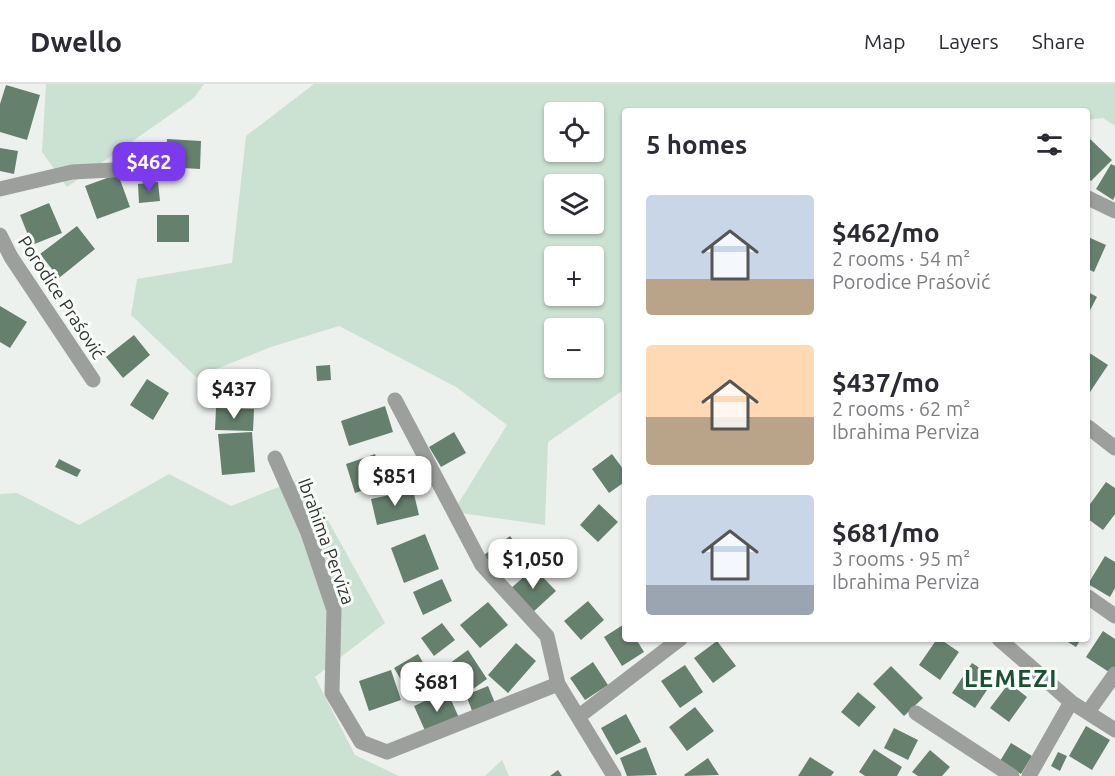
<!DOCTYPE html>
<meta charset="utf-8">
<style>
:root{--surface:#fff;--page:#f2f2f3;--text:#2b2b33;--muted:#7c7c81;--line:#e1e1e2;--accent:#7c3aed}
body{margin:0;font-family:Ubuntu,sans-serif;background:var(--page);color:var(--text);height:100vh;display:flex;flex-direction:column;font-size:22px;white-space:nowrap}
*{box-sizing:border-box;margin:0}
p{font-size:20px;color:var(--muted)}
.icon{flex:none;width:33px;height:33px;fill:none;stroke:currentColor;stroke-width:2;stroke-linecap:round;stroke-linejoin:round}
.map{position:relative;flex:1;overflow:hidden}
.panel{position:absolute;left:622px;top:24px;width:468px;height:534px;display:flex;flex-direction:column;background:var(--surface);border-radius:6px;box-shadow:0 2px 4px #0004}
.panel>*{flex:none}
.fabs{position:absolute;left:544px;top:18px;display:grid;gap:12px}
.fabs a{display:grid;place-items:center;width:60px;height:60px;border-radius:6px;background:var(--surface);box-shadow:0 2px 4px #0004;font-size:30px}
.price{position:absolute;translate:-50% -51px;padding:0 14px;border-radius:12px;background:#fff;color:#222;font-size:20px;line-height:39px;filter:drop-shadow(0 2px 3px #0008)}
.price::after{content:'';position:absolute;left:50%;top:36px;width:18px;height:14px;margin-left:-9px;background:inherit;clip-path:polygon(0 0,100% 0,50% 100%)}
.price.active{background:var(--accent);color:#fff}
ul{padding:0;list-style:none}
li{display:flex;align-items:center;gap:18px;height:150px;padding:0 24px}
li span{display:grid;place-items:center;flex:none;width:168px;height:120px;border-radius:6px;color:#555}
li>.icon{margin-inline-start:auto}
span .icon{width:72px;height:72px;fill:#fffc;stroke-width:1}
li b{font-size:26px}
h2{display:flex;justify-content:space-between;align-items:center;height:72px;padding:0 24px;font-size:26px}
header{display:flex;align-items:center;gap:36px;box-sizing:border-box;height:84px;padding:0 30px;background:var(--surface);border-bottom:2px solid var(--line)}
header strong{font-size:28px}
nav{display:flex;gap:33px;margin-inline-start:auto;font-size:21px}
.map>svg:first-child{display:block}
.green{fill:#cbe1d2;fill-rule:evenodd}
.building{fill:#66806e}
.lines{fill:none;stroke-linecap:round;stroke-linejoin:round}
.minor{stroke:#9d9f9d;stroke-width:15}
.labels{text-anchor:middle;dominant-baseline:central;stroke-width:6;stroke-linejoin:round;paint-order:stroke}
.street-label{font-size:18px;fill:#313231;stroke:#fafefb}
.district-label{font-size:24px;font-weight:bold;letter-spacing:1.5px;fill:#195232;stroke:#fafefb}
</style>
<header>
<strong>Dwello</strong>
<nav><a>Map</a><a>Layers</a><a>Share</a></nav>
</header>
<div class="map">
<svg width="1115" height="692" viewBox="0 0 1115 692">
<rect width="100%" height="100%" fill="#edf1ee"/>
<path class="green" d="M46 0H204L194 14 67 103 42 68Z
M314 0H1115V42L1103 34 1088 36V27H626L625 305 548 358 545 441 453 428 507 341 456 303 339 242 271 263 196 293 131 231 137 195 232 179 246 52ZM555 28H594V68H555ZM555 100H594V140H555ZM555 172H594V212H555ZM555 244H594V284H555Z
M169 390 231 422 304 393 385 539 315 593 355 671 399 692H0V410L17 409 79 441Z
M502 676 509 692H485Z"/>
<path class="building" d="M6 1 40 11 27 56 0 48V20Z
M1088 53 1112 76 1091 97 1088 94Z
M167 55 201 57 200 85 165 83Z
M0 64 18 67 14 90 0 87Z
M1111 80 1115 82V112L1113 116 1096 105Z
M118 90 130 123 97 135 85 102Z
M158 98 160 117 139 119 138 100Z
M49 119 62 149 32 161 20 131Z
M157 131H189V158H157Z
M77 142 95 165 59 194 40 170Z
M1088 153 1106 161 1094 188 1088 185Z
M1088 208 1097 213 1088 230Z
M0 222 27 238 10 264 0 258Z
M134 251 150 271 123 294 106 273Z
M1088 268 1108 281 1090 308 1088 306Z
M330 281 331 296 317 297 316 282Z
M147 295 169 309 153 336 130 321Z
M385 322 393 348 349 362 341 337Z
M216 324 254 325 253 347 215 346Z
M252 348 255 388 222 391 218 350Z
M454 348 466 369 441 383 429 363Z
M375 370 385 399 355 409 346 380Z
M612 370 626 389V397L609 409 592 385Z
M59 375 81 386 77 393 55 383Z
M1106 398 1115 404V430L1103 446 1088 435V423Z
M413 406 419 431 377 441 371 415Z
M599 420 618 438 598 458 580 441Z
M425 450 439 485 404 499 391 464Z
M510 452 524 470 499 490 484 471Z
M1105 472 1115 478V504L1110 513 1088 500Z
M534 484 556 507 532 529 510 505Z
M442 495 452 517 423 531 413 508Z
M588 517 604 536 581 556 564 537Z
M488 518 508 541 480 564 460 541Z
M442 539 455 556 434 572 421 554Z
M626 539V555H636L644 568 622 582 604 553Z
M1103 547 1115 555V586L1112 590 1086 573Z
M937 555H940L959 568 940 596 919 581Z
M1063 555H1081L1076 563Z
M717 557 736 582 713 599 694 574Z
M516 559 536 577 508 609 488 591Z
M468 566 487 595 466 610 446 582Z
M418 570 437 602 413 616 394 584Z
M593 578 608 601 585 616 570 594Z
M972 579 995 594 975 624 952 609Z
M685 581 703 608 680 624 661 597Z
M891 582 923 614 904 632 873 600Z
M391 586 401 616 369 627 359 597Z
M1009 599 1027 613 1009 638 990 624Z
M488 602 497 624 474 632 466 611Z
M447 607 460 636 427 651 414 622Z
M858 608 876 623 859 643 841 628Z
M695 623 714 647 687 667 669 643Z
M626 630 641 658 616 671 601 644Z
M1086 642 1110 656 1092 686 1069 672Z
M894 644 918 656 908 676 884 664Z
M1011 659 1032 672 1021 690 1000 677Z
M646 663 657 691 627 692 620 674Z
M874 665 902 683 897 692H865L859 688Z
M930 666 950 683 942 692H918L912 688Z
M1058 668 1067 672 1060 687 1051 682Z
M810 673 834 688 831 692H798Z
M708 674 719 691 685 692 684 691Z
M558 686 562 692H550Z"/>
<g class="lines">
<path class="minor" d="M0 105 72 88 133 85
M1088 114 1115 127
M0 151 11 173 93 296
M395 316 482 481 547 552 558 600 614 692
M1088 343 1115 364
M275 374 308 449 334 526 332 609 361 658 387 668 558 600
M1088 513 1115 532
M999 555 1071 618 1115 646
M1088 628 1115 590
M916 629 1012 692
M578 633 680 555
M1029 692 1071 618"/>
</g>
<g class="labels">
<g class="street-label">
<text transform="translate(62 213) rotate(57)">Porodice Praśović</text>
<text transform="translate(327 457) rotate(70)">Ibrahima Perviza</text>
</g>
<g class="district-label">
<text x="1011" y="594">LEMEZI</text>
</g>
</g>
</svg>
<div class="fabs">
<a><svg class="icon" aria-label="locate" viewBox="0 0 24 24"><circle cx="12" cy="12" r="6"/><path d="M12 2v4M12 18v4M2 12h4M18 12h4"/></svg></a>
<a><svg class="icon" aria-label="layers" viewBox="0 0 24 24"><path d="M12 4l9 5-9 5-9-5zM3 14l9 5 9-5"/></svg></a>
<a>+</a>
<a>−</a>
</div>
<b class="price active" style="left:149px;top:109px">$462</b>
<b class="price" style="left:234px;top:336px">$437</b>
<b class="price" style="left:395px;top:423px">$851</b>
<b class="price" style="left:533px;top:506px">$1,050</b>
<b class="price" style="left:437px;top:629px">$681</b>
<section class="panel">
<h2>5 homes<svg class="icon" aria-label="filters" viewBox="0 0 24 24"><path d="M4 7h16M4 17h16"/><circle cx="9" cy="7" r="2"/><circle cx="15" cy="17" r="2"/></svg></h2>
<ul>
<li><span style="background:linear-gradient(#c9d6e8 70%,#b9a48a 0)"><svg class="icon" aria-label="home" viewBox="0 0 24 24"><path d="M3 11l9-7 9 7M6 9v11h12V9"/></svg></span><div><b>$462/mo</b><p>2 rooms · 54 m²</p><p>Porodice Praśović</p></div></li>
<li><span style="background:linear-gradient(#ffd9b3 60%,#b9a48a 0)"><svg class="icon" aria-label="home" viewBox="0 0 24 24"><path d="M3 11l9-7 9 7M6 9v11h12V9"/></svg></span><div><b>$437/mo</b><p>2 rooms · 62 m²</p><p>Ibrahima Perviza</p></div></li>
<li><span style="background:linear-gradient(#c9d6e8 75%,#9aa5b1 0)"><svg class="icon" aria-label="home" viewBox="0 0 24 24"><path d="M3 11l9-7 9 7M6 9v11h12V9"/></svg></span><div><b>$681/mo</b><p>3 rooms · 95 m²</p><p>Ibrahima Perviza</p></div></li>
</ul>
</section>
</div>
